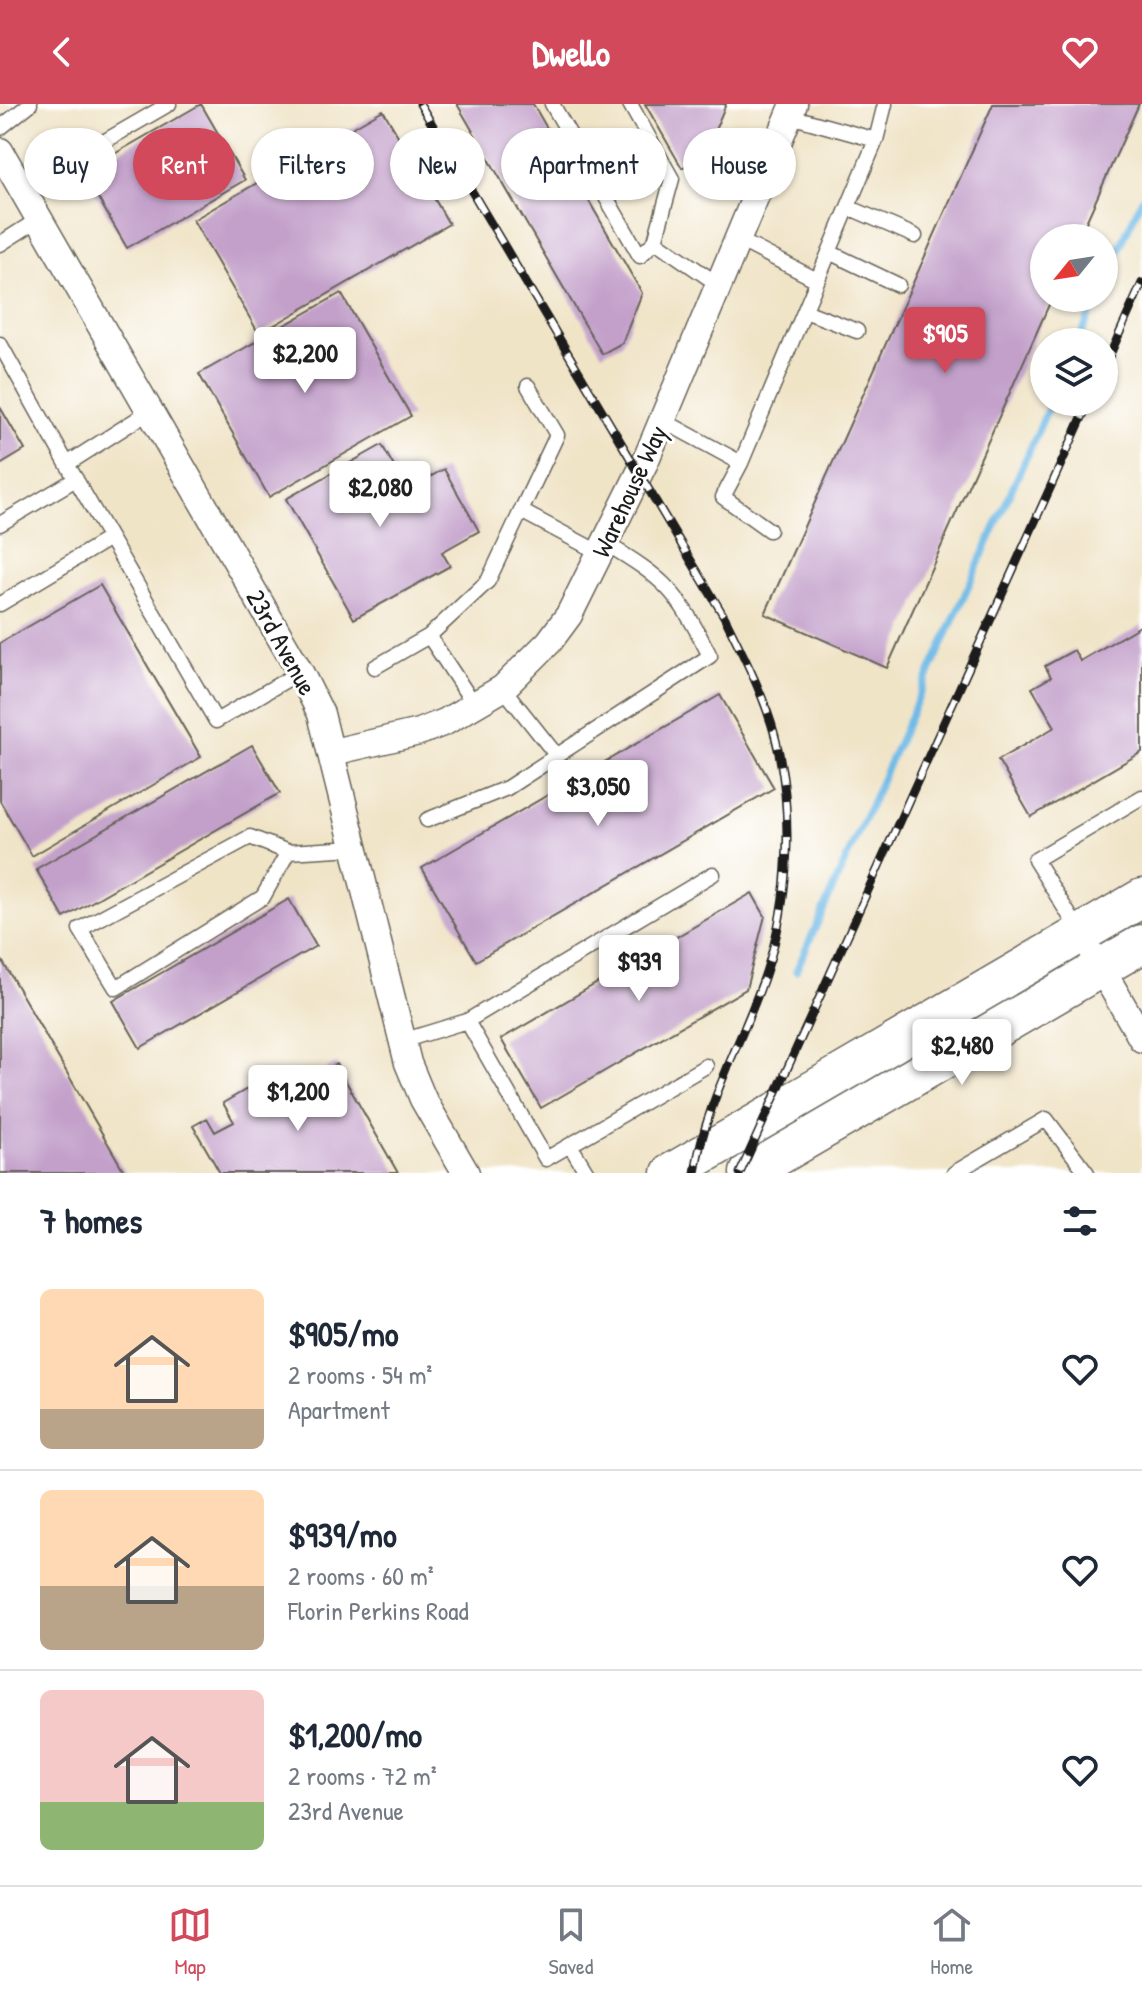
<!DOCTYPE html>
<meta charset="utf-8">
<style>
:root{--surface:#fff;--page:#f6f6f7;--text:#1f2937;--muted:#747a83;--line:#e0e1e3;--accent:#d1495b}
body{margin:0;font-family:"Patrick Hand",sans-serif;background:var(--page);color:var(--text);height:100vh;display:flex;flex-direction:column;font-size:30px;white-space:nowrap}
*{box-sizing:border-box;margin:0}
p{font-size:26px;color:var(--muted)}
.icon{flex:none;width:44px;height:44px;fill:none;stroke:currentColor;stroke-width:2;stroke-linecap:round;stroke-linejoin:round}
.map{position:relative;height:1069px;overflow:hidden}
.panel{display:flex;flex-direction:column;background:var(--surface);flex:1}
.panel>*{flex:none}
.guide{position:absolute;left:24px;top:24px;width:1094px;height:72px;display:flex;gap:16px}
.needle{width:52px;rotate:240deg}
.tools{position:absolute;left:1030px;top:120px;display:grid;gap:16px}
.tools a{display:grid;place-items:center;width:88px;height:88px;border-radius:50%;background:var(--surface);box-shadow:0 2px 6px #0004;font-size:40px}
.price{position:absolute;translate:-50% -68px;padding:0 18px;border-radius:8px;background:#fff;color:#222;font-size:26px;line-height:52px;filter:drop-shadow(0 2px 4px #0008)}
.price::after{content:'';position:absolute;left:50%;top:48px;width:24px;height:18px;margin-left:-12px;background:inherit;clip-path:polygon(0 0,100% 0,50% 100%)}
.price.current{background:var(--accent);color:#fff}
ul{padding:0;list-style:none}
li{display:flex;align-items:center;gap:24px;height:200px;padding:0 40px}
li+li{border-top:2px solid var(--line)}
li span{display:grid;place-items:center;flex:none;width:224px;height:160px;border-radius:12px;color:#555}
li>.icon{margin-inline-start:auto}
span .icon{width:96px;height:96px;fill:#fffc;stroke-width:1}
li b{font-size:34px}
h2{display:flex;justify-content:space-between;align-items:center;height:96px;padding:0 40px;font-size:34px}
.tag{padding:0 28px;border-radius:36px;background:var(--surface);box-shadow:0 2px 6px #0004;font-size:28px;line-height:72px}
.tag.current{background:var(--accent);color:#fff}
header{display:flex;justify-content:space-between;align-items:center;height:104px;padding:0 40px;background:var(--accent);color:#fff;font-size:36px;font-weight:700}
.dock{display:flex;justify-content:space-around;align-items:center;height:112px;border-top:2px solid var(--line);background:var(--surface);font-size:22px;color:var(--muted)}
.dock a{display:grid;justify-items:center;gap:4px}
.dock .current{color:var(--accent)}
.map>svg:first-child{display:block}
.lines{fill:none;stroke-linecap:round;stroke-linejoin:round}
.stream{stroke:#6ebae7;stroke-width:7}
.building{fill:#c3a0ca}
.lane-casing{stroke:#666258;stroke-width:17}
.street-casing{stroke:#666258;stroke-width:29}
.secondary-casing{stroke:#666258;stroke-width:41}
.lane{stroke:#fff;stroke-width:14}
.street{stroke:#fff;stroke-width:26}
.secondary{stroke:#fff;stroke-width:38}
.rail-casing{stroke:#1c1c1c;stroke-width:9}
.rail{stroke:#fff;stroke-width:6;stroke-dasharray:18;stroke-linecap:butt}
.labels{text-anchor:middle;dominant-baseline:central;stroke-width:6;stroke-linejoin:round;paint-order:stroke}
.street-label{font-size:26px;fill:#1c1c1c;stroke:#fff}
</style>
<header><svg class="icon" aria-label="back" viewBox="0 0 24 24"><path d="M15 5l-7 7 7 7"/></svg>Dwello<svg class="icon" aria-label="heart" viewBox="0 0 24 24"><path d="M12 20l-8-8c-3-5 5-10 8-4 3-6 11-1 8 4z"/></svg></header>
<div class="map">
<svg width="1142" height="1069" viewBox="0 0 1142 1069">
<rect width="100%" height="100%" fill="#fff"/>
<filter id="ink" filterUnits="userSpaceOnUse"><feTurbulence type="fractalNoise" baseFrequency=".0125" numOctaves="2"/><feDisplacementMap in="SourceGraphic" scale="16" xChannelSelector="R" yChannelSelector="G"/><feConvolveMatrix kernelMatrix="1 2 1 2 8 2 1 2 1" color-interpolation-filters="sRGB"/></filter>
<filter id="wash" filterUnits="userSpaceOnUse"><feTurbulence type="fractalNoise" baseFrequency=".006" numOctaves="4" result="noise"/><feDisplacementMap in="SourceGraphic" scale="32" xChannelSelector="R" yChannelSelector="G"/><feGaussianBlur stdDeviation="1.8" result="paint"/><feColorMatrix in="noise" values="0 0 0 0 0 0 0 0 0 0 0 0 0 0 0 0 0 1.4 0 .05"/><feComposite in="paint" operator="in"/></filter>
<g filter="url(#wash)">
<rect width="100%" height="100%" fill="#f0e4c7"/>
<g class="lines">
<path class="stream" d="M1104 179 1142 94
M1078 238 1097 194
M796 867 1051 298"/>
</g>
<g id="blocks">
<path class="building" d="M201 0 245 76 127 144 83 68Z
M457 0H533L642 189 622 239 602 250Z
M645 0H726L704 52 682 64Z
M993 0H1139L1079 134H1044V194H1052L887 564 765 510Z
M383 6 449 120 259 230 193 116Z
M341 189 411 312 269 393 199 270Z
M0 303 25 346 0 361Z
M382 341 407 386 444 365 479 427 442 448 450 462 354 515 286 395Z
M100 481 201 653 32 752 0 697V539Z
M1142 521V648L1031 713 998 656 1055 623 1032 584 1051 573 1045 562 1074 546 1080 557Z
M720 591 774 684 476 857 422 764Z
M252 641 280 689 64 814 36 765Z
M752 789 765 812 746 885 541 1004 501 935Z
M289 795 316 842 140 944 113 897Z
M0 853 125 1069H0Z
M336 960 398 1069H220L193 1022 207 1014 215 1028 234 1018 223 999 247 985 258 1004Z"/>
</g>
</g>
<g filter="url(#ink)">
<use href="#blocks" fill-opacity="0" stroke="#666258" stroke-width="2"/>
<g class="lines">
<defs>
<path id="lane" d="M552 0 640 152 655 137 719 181
M630 0 672 75 655 137
M0 24 30 0
M876 36 885 0
M22 85 169 0
M848 103 915 132
M739 136 817 176
M0 140 39 115
M829 148 898 181
M805 207 857 227
M0 240 67 360 150 307
M528 282 557 331 521 407 600 449
M662 316 741 359 723 393 769 426
M741 359 876 36 790 12
M67 360 216 617 300 568
M0 420 76 375
M0 500 110 434
M429 532 475 602
M375 563 429 532 488 477 521 407
M503 584 557 652
M427 716 507 684 710 552C677 487 667 476 605 439
M288 748 263 793 116 884 80 825 250 733 288 748 355 744
M1081 830 1035 756 1142 693
M467 917 546 1055 706 962
M402 937 467 917 713 770
M570 1041 587 1069
M954 1069 1046 1015 1087 1069"/>
<path id="street" d="M0 47 300 568 321 610 408 959 423 995 466 1069
M333 648 419 628 445 618 503 584 549 538 569 511 645 358 794 0
M1094 852 1142 935"/>
<path id="secondary" d="M671 1069 1142 794
M749 1069 1142 840"/>
</defs>
<use href="#lane" class="lane-casing"/>
<use href="#street" class="street-casing"/>
<use href="#secondary" class="secondary-casing"/>
<use href="#lane" class="lane"/>
<use href="#street" class="street"/>
<use href="#secondary" class="secondary"/>
<defs>
<path id="rail" d="M420 0 725 514C744 553 764 591 775 632 794 706 790 796 766 868 744 935 705 998 695 1069
M1104 264 1142 179
M740 1069 1089 298"/>
</defs>
<use href="#rail" class="rail-casing"/>
<use href="#rail" class="rail"/>
</g>
</g>
<g class="labels">
<g class="street-label">
<text transform="translate(629 387) rotate(-65)">Warehouse Way</text>
<text transform="translate(282 538) rotate(61)">23rd Avenue</text>
</g>
</g>
</svg>
<div class="tools">
<a><svg class="needle" viewBox="-14 -14 28 28"><path d="M0-13l5 13h-10z" fill="#e53935"/><path d="M0 13l5-13h-10z" fill="#747a83"/></svg></a>
<a><svg class="icon" aria-label="layers" viewBox="0 0 24 24"><path d="M12 4l9 5-9 5-9-5zM3 14l9 5 9-5"/></svg></a>
</div>
<b class="price current" style="left:945px;top:271px">$905</b>
<b class="price" style="left:305px;top:291px">$2,200</b>
<b class="price" style="left:380px;top:425px">$2,080</b>
<b class="price" style="left:598px;top:724px">$3,050</b>
<b class="price" style="left:639px;top:899px">$939</b>
<b class="price" style="left:962px;top:983px">$2,480</b>
<b class="price" style="left:298px;top:1029px">$1,200</b>
<div class="guide">
<a class="tag">Buy</a>
<a class="tag current">Rent</a>
<a class="tag">Filters</a>
<a class="tag">New</a>
<a class="tag">Apartment</a>
<a class="tag">House</a>
</div>
</div>
<section class="panel">
<h2>7 homes<svg class="icon" aria-label="filters" viewBox="0 0 24 24"><path d="M4 7h16M4 17h16"/><circle cx="9" cy="7" r="2"/><circle cx="15" cy="17" r="2"/></svg></h2>
<ul>
<li><span style="background:linear-gradient(#ffd9b3 75%,#b9a48a 0)"><svg class="icon" aria-label="home" viewBox="0 0 24 24"><path d="M3 11l9-7 9 7M6 9v11h12V9"/></svg></span><div><b>$905/mo</b><p>2 rooms · 54 m²</p><p>Apartment</p></div><svg class="icon" aria-label="heart" viewBox="0 0 24 24"><path d="M12 20l-8-8c-3-5 5-10 8-4 3-6 11-1 8 4z"/></svg></li>
<li><span style="background:linear-gradient(#ffd9b3 60%,#b9a48a 0)"><svg class="icon" aria-label="home" viewBox="0 0 24 24"><path d="M3 11l9-7 9 7M6 9v11h12V9"/></svg></span><div><b>$939/mo</b><p>2 rooms · 60 m²</p><p>Florin Perkins Road</p></div><svg class="icon" aria-label="heart" viewBox="0 0 24 24"><path d="M12 20l-8-8c-3-5 5-10 8-4 3-6 11-1 8 4z"/></svg></li>
<li><span style="background:linear-gradient(#f6c9c9 70%,#8fb573 0)"><svg class="icon" aria-label="home" viewBox="0 0 24 24"><path d="M3 11l9-7 9 7M6 9v11h12V9"/></svg></span><div><b>$1,200/mo</b><p>2 rooms · 72 m²</p><p>23rd Avenue</p></div><svg class="icon" aria-label="heart" viewBox="0 0 24 24"><path d="M12 20l-8-8c-3-5 5-10 8-4 3-6 11-1 8 4z"/></svg></li>
</ul>
</section>
<nav class="dock">
<a class="current"><svg class="icon" aria-label="map" viewBox="0 0 24 24"><path d="M3 6l6-2 6 2 6-2v14l-6 2-6-2-6 2zM9 4v14M15 6v14"/></svg>Map</a>
<a><svg class="icon" aria-label="saved" viewBox="0 0 24 24"><path d="M7 4h10v16l-5-4-5 4z"/></svg>Saved</a>
<a><svg class="icon" aria-label="home" viewBox="0 0 24 24"><path d="M3 11l9-7 9 7M6 9v11h12V9"/></svg>Home</a>
</nav>
